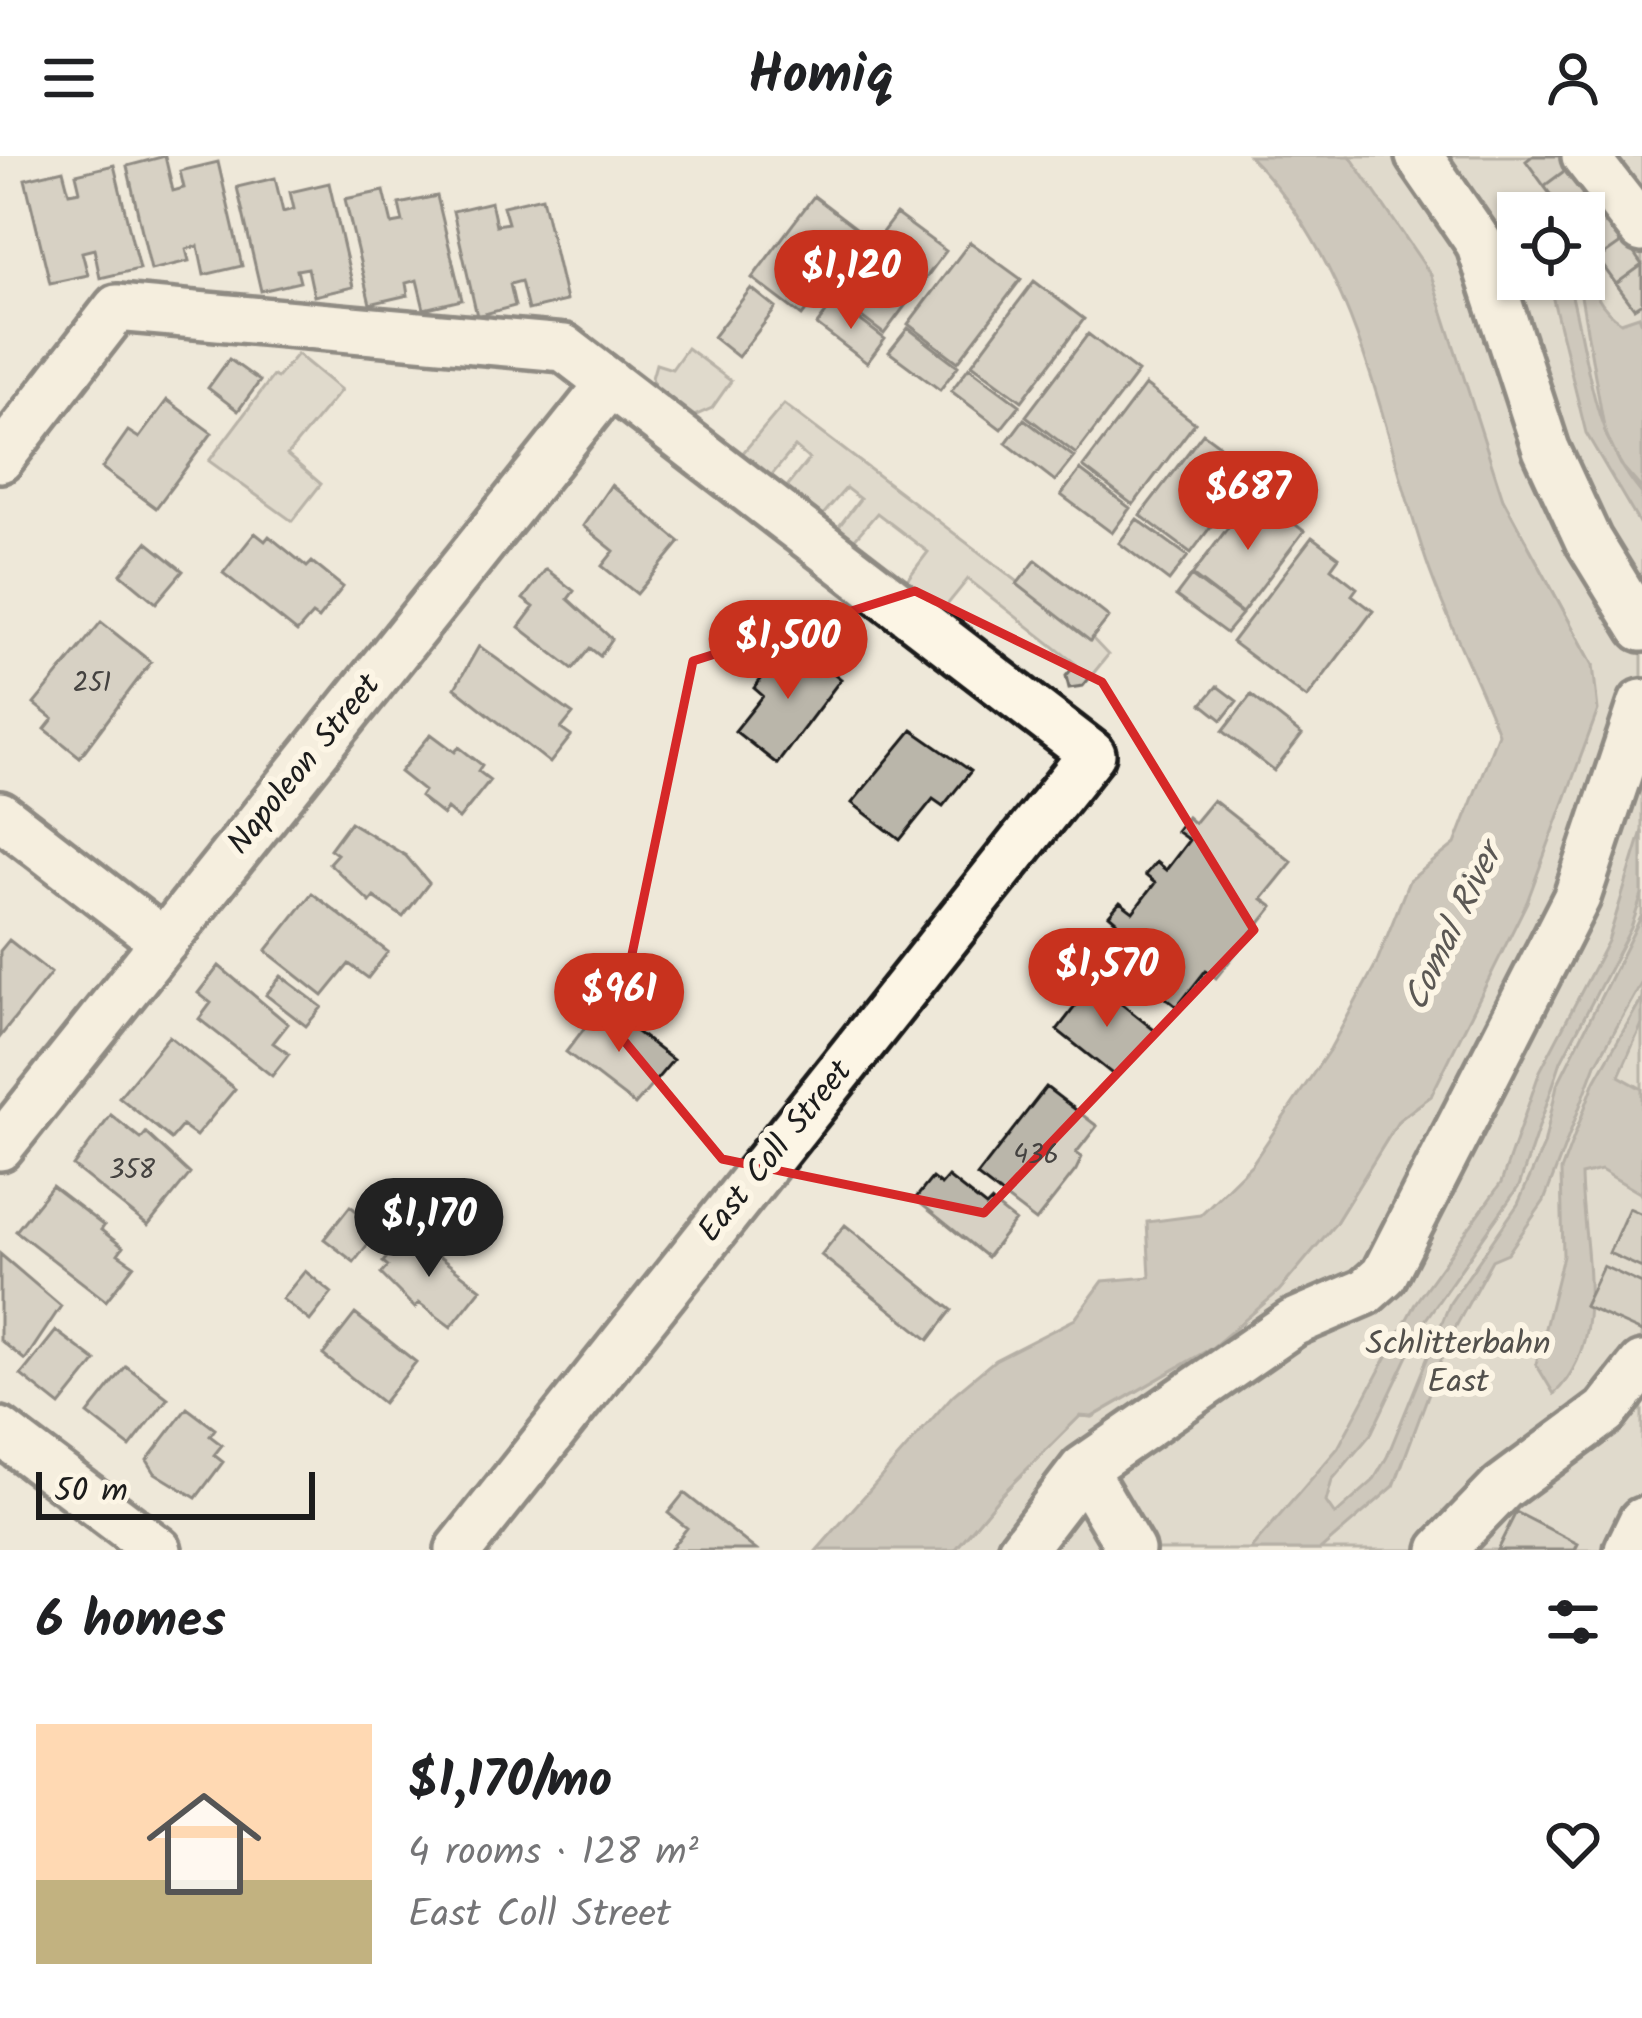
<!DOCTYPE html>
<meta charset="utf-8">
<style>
:root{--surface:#fff;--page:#f2f2f2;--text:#202124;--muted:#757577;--line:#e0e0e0;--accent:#c8321e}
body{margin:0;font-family:Kalam,sans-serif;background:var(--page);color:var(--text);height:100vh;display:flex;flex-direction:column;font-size:45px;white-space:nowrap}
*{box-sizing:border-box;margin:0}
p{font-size:39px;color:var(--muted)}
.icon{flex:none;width:66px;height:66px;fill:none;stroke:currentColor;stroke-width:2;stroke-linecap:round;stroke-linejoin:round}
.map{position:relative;height:1394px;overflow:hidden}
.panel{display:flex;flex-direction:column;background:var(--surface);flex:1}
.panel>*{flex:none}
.buttons{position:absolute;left:1497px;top:36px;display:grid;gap:24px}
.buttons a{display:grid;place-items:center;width:108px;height:108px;border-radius:0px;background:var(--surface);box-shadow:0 3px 9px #0004;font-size:60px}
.scale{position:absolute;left:36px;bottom:30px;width:279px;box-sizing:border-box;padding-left:12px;border:6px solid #1c1c1c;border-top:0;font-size:33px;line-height:42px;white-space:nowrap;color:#1c1c1c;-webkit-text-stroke:9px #fcf5e5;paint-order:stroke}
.price{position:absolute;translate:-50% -102px;padding:0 27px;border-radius:42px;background:var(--accent);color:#fff;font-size:39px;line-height:78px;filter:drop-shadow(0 3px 6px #0008)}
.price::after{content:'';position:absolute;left:50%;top:72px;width:36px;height:27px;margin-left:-18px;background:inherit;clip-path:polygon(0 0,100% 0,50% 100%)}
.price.selected{background:#222;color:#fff}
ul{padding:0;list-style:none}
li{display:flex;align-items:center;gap:36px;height:300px;padding:0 36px}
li+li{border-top:3px solid var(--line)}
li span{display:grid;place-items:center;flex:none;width:336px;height:240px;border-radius:0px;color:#555}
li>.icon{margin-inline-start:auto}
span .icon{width:144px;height:144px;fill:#fffc;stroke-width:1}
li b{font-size:51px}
h2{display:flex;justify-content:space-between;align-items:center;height:144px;padding:0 36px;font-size:51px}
header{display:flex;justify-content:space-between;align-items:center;height:156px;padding:0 36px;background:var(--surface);font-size:54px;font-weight:700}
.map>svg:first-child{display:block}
.green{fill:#cfcabd;stroke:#76736c;stroke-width:3;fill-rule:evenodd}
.water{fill:#a7a299;stroke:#6f6c67;stroke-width:3}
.building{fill:#bab6aa;stroke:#1c1c1c;stroke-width:3}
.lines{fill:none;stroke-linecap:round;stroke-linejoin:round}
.minor-casing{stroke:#1c1c1c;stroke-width:54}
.minor{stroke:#fcf5e5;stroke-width:45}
.marked{fill:none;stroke:#d62828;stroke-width:9;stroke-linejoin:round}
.labels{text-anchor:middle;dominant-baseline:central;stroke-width:12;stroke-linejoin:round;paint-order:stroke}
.number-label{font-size:27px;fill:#444240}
.street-label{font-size:33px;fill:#1c1c1c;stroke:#fcf5e5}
.park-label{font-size:33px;fill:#52504c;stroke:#fcf5e5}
.water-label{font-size:36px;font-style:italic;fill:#5b5854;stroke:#fcf5e5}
</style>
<header><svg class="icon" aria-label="menu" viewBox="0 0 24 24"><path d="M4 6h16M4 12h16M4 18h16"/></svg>Homiq<svg class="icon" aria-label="person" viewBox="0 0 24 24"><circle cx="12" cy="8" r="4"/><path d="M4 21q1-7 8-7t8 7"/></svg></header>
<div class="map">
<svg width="1642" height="1394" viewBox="0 0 1642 1394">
<rect width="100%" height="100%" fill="#eee8d9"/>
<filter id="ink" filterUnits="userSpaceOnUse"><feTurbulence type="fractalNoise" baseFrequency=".00833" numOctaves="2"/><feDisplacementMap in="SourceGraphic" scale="24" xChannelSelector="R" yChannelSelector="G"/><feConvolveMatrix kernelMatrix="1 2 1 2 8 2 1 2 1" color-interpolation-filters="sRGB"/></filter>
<g filter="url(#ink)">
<path class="green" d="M1349 0H1642V1394H955L999 1341 1080 1260 1093 1261 1213 1191 1255 1153 1335 1068 1399 964 1431 940 1593 509 1503 343ZM1518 57H1584V123H1518Z
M687 192 731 225 712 252 694 260 657 235 652 222 656 208 672 213Z
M297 198 341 234 287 299 321 328 292 365 209 305 273 220 277 222Z
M784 248 1092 482 1108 499 1083 530 1069 532 1066 520 1076 508 968 423 943 454 906 425 928 396 877 357 853 385 837 373 860 343 846 332 821 361 785 333 809 303 795 291 770 321 741 299Z"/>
<path class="water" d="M1249 0H1350L1431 119 1503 343 1593 509 1598 554 1527 746 1431 940 1399 964 1335 1068 1279 1135 1213 1191 1092 1261 1080 1260 999 1341 955 1394H817L953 1239 995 1204 1075 1163 1103 1125 1150 1121 1147 1066 1200 1059 1252 1008 1330 893 1376 808 1409 725 1455 688 1498 577C1476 520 1447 465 1427 407 1379 266 1360 111 1249 0Z
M1584 108C1592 132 1599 152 1621 166L1639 160 1642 168V333L1621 309 1605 277 1581 140 1573 123H1584Z
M1548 123 1568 125C1590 203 1588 273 1642 338V372L1586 277Z
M1642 675V739L1631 772 1561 905 1519 1030 1424 1166 1371 1278 1332 1324 1326 1346 1335 1359 1373 1325 1387 1301 1450 1147 1518 1048 1544 989 1557 929 1642 759V826L1596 908 1544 1045 1508 1097 1492 1104 1449 1183 1394 1330 1320 1394H1250L1338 1292 1416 1146 1501 1027 1540 915 1608 785Z
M1642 842V868L1619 920 1642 933V1032L1640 1037 1601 1014 1581 1019C1582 1088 1611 1184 1554 1238L1536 1208 1563 1100 1561 1015 1595 925Z"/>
<path class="building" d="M165 0 173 35 184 32 180 15 218 6 242 110 204 119 198 90 186 93 189 105 151 114 127 10Z
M1532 0H1564L1571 10 1544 30 1526 5Z
M114 9 139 113 100 122 94 93 82 96 88 119 50 127 25 23 63 14 69 37 80 35 76 18Z
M1571 10 1589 35 1562 54 1544 30Z
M275 22 283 56 294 53 290 36 329 27 353 131 314 140 308 112 297 114 300 126 261 135 237 31Z
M384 35 392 68 403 66 399 48 437 40 462 144 424 153 417 124 406 127 408 139 370 148 345 43Z
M1589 35 1606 59 1584 75V57L1562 54Z
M814 40 864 78 802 160 752 122Z
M542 41 566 145 528 154 521 125 510 128 515 150 477 160 453 55 491 46 496 69 508 67 503 50Z
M896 58 946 95 884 178 834 140Z
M1606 59 1625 84 1598 103 1584 75Z
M1625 84 1642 109 1616 128 1598 103Z
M970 86 1021 123 958 206 908 168Z
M1642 109V147L1634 152 1616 128Z
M1034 125 1084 163 1022 245 972 208Z
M751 132 776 152 738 201 713 181Z
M835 145 885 183 867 207 817 169Z
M908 172 958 210 940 234 889 196Z
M1088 178 1138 216 1076 298 1026 260Z
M229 203 260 225 238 255 208 232Z
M969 211 1020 249 1001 273 951 235Z
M1145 229 1195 267 1133 349 1083 311Z
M167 244 212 277 156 352 102 312 128 275 139 282Z
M1024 263 1074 301 1055 325 1006 287Z
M1203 277 1253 314 1191 397 1140 359Z
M1080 314 1130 352 1112 377 1061 339Z
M611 329 680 386 637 438 602 410 614 395 583 370Z
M1254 337 1304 375 1242 457 1192 419Z
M1137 363 1188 400 1169 425 1119 387Z
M255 377 265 385 269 380 307 411 312 406 343 431 318 463 312 459 297 476 223 417Z
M1312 381 1339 401 1331 412 1357 432 1352 439 1373 455 1307 542 1232 486Z
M147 386 183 415 156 447 121 418Z
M1036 404 1109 461 1090 485 1017 428Z
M546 413 574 435 568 443 612 483 600 500 590 492 573 513 519 471 534 451 523 443Z
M1191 420 1242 458 1226 477 1176 440Z
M101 466 151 506 80 601 45 573 53 563 34 548Z
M479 490 573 558 561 573 571 580 550 607 455 532Z
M802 492 812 500 818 492 838 507 831 515 841 523 777 608 735 575 763 540 754 532 778 502 788 509Z
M1217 530 1237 545 1222 564 1202 548Z
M1251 539 1302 579 1274 615 1223 575Z
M912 574 971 615 943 650 933 643 900 684 852 647Z
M431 578 455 596 459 591 482 609 478 615 490 624 459 663 447 653 443 659 420 641 424 635 400 616Z
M1213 644 1292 706 1262 743 1273 751 1216 822 1206 814 1177 851 1098 788 1116 765 1109 759 1120 746 1133 756 1155 727 1145 719 1156 706 1166 714 1189 684 1176 675 1187 661 1194 667Z
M350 666 406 700 429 727 403 761 374 741 370 746 329 707 337 698 330 693Z
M312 737 388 796 368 822 349 808 323 840 266 795Z
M9 784 51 817 0 881V795Z
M219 810 288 868 273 887 289 898 272 920 199 863 211 847 198 837Z
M281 820 322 851 306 870 266 839Z
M1094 826 1158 877 1116 921 1057 874Z
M602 849 673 904 635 949 566 896Z
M169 880 235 933 196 980 182 970 171 983 119 941Z
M1046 931 1097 970 1076 997 1082 1001 1076 1014 1036 1065 977 1020Z
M111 959 141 983 146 977 190 1018 148 1070 73 1010Z
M948 1021 986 1051 991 1046 1015 1065 987 1101 915 1043 932 1022 941 1029Z
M52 1030 104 1070 101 1074 123 1091 118 1098 134 1109 106 1145 16 1075Z
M350 1050 380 1073 354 1106 324 1083Z
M1629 1052 1642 1058V1112L1609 1097Z
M845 1069 952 1154 929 1184 821 1099Z
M407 1076 481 1133 451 1171 419 1147 415 1152 381 1118 388 1110 383 1106Z
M0 1098 61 1150 25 1204 0 1184Z
M1603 1110 1642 1128V1176L1584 1150Z
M305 1115 332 1137 310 1165 282 1143Z
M355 1158 416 1206 383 1247 323 1199Z
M56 1175 96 1205 60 1250 21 1219Z
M126 1210 168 1242 130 1291 88 1258Z
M187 1252 215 1273 210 1280 222 1289 214 1299 223 1306 196 1342 155 1317 147 1304Z
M684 1337 756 1394H670L687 1372 668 1357Z
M1516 1356 1578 1388 1575 1394H1497Z"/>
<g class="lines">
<defs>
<path id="minor" d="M1419 0 1479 87 1546 293 1588 384 1642 472
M1585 0 1642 73
M0 303 117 152 564 192 1092 598 459 1394
M0 659 164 786
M0 991 610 227
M0 1275 158 1394
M1083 1313 1131 1394
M1021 1394 1083 1313 1293 1167 1365 1136 1384 1119 1577 741 1642 547
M1442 1394 1502 1332 1606 1255 1642 1209
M1628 1394 1642 1365"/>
</defs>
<use href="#minor" class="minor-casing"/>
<use href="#minor" class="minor"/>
</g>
</g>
<path d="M0 0H1642V1394H0ZM915 435 1102 526 1254 774 984 1057 722 1003 616 875 693 505Z" fill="#eee8d9" fill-opacity=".55" fill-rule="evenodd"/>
<path class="marked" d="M915 435 1102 526 1254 774 984 1057 722 1003 616 875 693 505Z"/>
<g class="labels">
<g class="number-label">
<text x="92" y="527">251</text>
<text x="1036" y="999">436</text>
<text x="132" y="1014">358</text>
</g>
<g class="street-label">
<text transform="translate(305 609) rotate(-51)">Napoleon Street</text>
<text transform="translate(776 996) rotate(-51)">East Coll Street</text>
</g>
<g class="park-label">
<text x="1458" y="1189">Schlitterbahn<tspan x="1458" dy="38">East</tspan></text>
</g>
<g class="water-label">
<text transform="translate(1454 772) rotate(-64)">Comal River</text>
</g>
</g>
</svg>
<div class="buttons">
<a><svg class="icon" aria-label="locate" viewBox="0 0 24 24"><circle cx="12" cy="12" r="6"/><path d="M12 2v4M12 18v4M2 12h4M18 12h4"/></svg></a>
</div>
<div class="scale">50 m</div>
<b class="price" style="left:851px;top:176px">$1,120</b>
<b class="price" style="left:1248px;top:397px">$687</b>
<b class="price" style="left:788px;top:546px">$1,500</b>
<b class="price" style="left:1107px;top:874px">$1,570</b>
<b class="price" style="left:619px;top:899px">$961</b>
<b class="price selected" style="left:429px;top:1124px">$1,170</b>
</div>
<section class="panel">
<h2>6 homes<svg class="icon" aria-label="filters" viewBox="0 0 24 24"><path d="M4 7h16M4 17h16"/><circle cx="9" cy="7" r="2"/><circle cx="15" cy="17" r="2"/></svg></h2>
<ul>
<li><span style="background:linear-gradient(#ffd9b3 65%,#c2b280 0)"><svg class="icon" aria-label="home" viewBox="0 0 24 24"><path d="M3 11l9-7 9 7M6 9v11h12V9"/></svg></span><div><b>$1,170/mo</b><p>4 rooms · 128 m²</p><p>East Coll Street</p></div><svg class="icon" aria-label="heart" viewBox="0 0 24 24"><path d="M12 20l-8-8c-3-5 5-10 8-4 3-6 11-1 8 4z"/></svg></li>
</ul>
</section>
